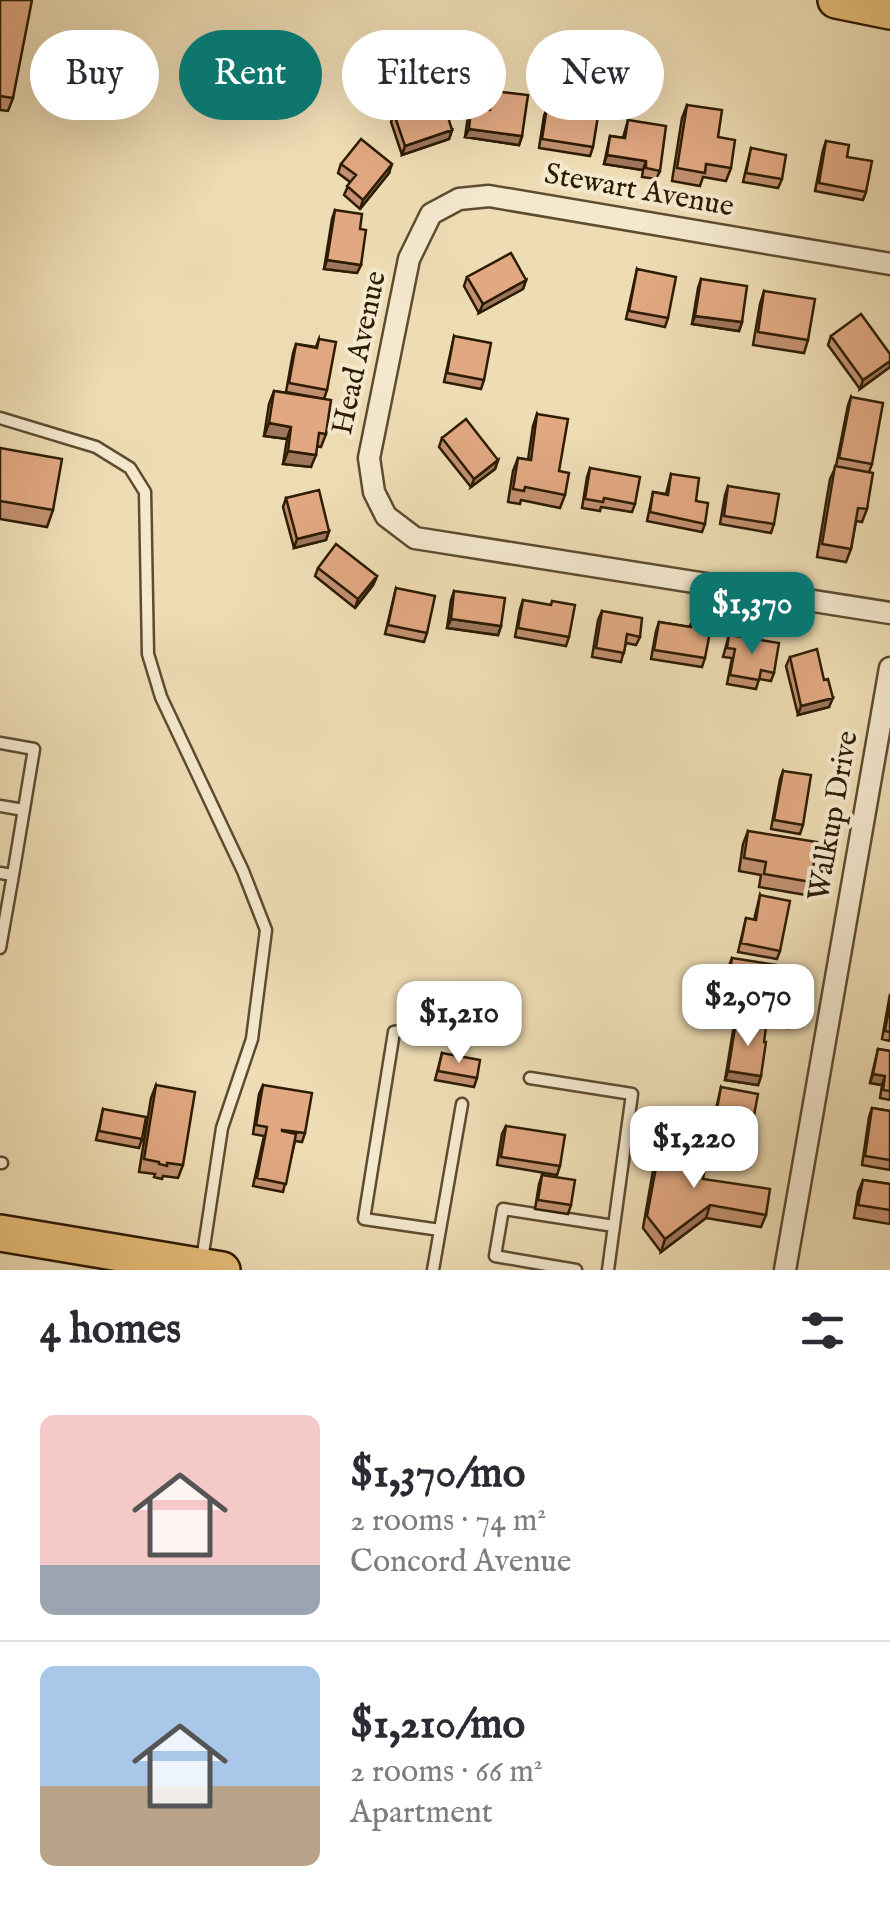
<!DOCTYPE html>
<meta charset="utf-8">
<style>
:root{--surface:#fff;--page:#f7f7f7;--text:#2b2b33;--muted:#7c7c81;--line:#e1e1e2;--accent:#0f766e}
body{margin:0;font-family:"IM FELL English",serif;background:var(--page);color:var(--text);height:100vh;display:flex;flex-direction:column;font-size:38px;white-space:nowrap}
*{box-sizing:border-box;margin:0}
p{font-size:32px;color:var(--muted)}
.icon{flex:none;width:55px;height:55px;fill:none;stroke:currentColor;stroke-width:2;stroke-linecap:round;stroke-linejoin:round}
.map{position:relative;height:1270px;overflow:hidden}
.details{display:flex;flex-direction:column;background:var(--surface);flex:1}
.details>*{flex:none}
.guide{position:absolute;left:30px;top:30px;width:830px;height:90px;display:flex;gap:20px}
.price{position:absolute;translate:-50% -85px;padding:0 22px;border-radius:20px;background:#fff;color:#222;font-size:32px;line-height:65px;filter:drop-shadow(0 2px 5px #0008)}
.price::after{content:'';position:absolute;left:50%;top:60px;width:30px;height:22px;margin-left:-15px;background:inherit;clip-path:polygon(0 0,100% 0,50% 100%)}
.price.on{background:var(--accent);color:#fff}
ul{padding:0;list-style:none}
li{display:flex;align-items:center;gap:30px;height:250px;padding:0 40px}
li+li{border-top:2px solid var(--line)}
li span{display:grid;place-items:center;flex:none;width:280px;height:200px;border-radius:15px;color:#555}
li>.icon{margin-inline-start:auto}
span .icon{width:120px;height:120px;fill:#fffc;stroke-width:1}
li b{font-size:42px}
h2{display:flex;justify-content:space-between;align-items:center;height:120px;padding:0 40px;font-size:42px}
.pill{padding:0 35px;border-radius:45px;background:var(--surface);box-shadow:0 10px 40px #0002;font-size:35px;line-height:90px}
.pill.on{background:var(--accent);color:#fff}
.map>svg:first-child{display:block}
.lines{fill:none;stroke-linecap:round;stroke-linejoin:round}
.lane-casing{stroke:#5d4c30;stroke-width:15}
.street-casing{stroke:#5d4c30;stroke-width:25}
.highway-casing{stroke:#2d1c04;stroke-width:40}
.lane{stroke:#f4e8ce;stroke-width:10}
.street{stroke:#f4e8ce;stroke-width:20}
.highway{stroke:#e7be7a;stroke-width:35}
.wall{fill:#c29070;stroke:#2d1c04;stroke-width:2.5}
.shaded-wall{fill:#9e765b;stroke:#2d1c04;stroke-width:2.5}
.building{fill:#e1a882;stroke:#2d1c04;stroke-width:2.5}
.labels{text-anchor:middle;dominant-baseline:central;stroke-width:8;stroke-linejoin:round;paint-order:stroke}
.street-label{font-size:30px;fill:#2d1c04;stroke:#f4e8ce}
</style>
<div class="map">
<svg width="890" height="1270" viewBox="0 0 890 1270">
<rect width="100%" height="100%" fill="#eedcb4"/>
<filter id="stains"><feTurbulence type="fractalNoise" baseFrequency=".002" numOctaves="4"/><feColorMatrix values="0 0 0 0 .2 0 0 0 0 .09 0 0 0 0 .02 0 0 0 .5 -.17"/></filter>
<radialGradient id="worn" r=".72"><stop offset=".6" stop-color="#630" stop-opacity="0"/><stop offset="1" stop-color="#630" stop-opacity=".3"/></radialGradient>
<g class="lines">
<defs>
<path id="lane" d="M0 418 96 447 130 468 145 492 148 654 161 697 243 871 266 930 252 1039 222 1128 202 1260
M0 743 34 749 13 875
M0 806 24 810
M0 873 13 875 0 948
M530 1078 632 1094 608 1270
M0 1163H2
M440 1230 364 1219 394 1032 439 1024 469 1029
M433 1270 462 1104
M576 1270 495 1256 503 1209 614 1226"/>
<path id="street" d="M890 264 489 196 459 199 431 214 409 259 369 458 374 492 386 516 415 538 890 613
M785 1270 890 668"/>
<path id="highway" d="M836 0 890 11
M0 1233 222 1270"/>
</defs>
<use href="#lane" class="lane-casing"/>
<use href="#street" class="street-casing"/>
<use href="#highway" class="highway-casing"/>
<use href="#lane" class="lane"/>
<use href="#street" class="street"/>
<use href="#highway" class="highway"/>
</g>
<path class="wall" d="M0 0 13 98 8 111 0 110Z
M493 91 522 136 519 145 465 137 468 116 471 108 488 110Z
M687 105 718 137 731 168 726 181 703 177 700 186 672 181 682 118Z
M547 107 593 147 590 156 539 148 544 116Z
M394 114 452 130 449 139 402 155 391 122Z
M628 120 660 171 656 179 642 177 643 170 604 164 610 136 623 138Z
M826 141 847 157 866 192 863 200 815 191 823 150Z
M751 148 782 179 778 188 743 182Z
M341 164 389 173 360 209 344 195 350 182 338 173Z
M335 210 360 229 361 265 357 273 324 269 332 219Z
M637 269 668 318 665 327 626 319Z
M467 277 526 280 523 289 479 313 464 286Z
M701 279 742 322 739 331 692 324 698 288Z
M764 291 808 340 804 353 753 345 760 304Z
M454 336 484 380 481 389 444 382Z
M831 336 890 354V367L860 389 828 345Z
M319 339 327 390 324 399 326 434 321 447 317 446 311 467 283 464 287 439 264 436 269 404 274 391 324 399 286 392 293 353 296 344 316 347Z
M851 397 872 464 869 472 867 509 862 522 856 521 851 549 846 562 817 557 830 479 836 466 848 405Z
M537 414 559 471 565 495 560 508 521 500 520 504 508 502 513 471 518 458 528 460 533 426Z
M442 438 498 460 495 469 471 487 439 447Z
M0 448 53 510 47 527 0 519Z
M590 468 635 504 632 512 601 507 600 511 582 508 587 477Z
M671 474 696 501 705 524 702 532 647 521 653 492 666 494Z
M728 486 774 524 771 533 720 524 725 495Z
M286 498 329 531 326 540 294 548 283 507Z
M318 568 377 576 373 585 355 608 315 576Z
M396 588 427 633 424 642 385 634Z
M454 591 501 626 498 635 447 628 451 600Z
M523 600 569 637 566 646 515 637 520 609Z
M602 611 640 637 636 645 626 643 621 662 592 657 598 620Z
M659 622 689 627 691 624 705 658 702 667 651 659 656 631Z
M729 635 774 673 771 681 759 679 756 689 727 684 732 658 723 657Z
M790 657 824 680 829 707 798 715 786 666Z
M783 771 803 825 800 834 771 829 780 779Z
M748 831 811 882 806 895 759 887 761 875 739 871 743 844Z
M760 895 780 951 777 959 738 952 746 918 754 920Z
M732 958 787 994 793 1015 788 1028 734 1020 735 1011 721 1009 727 971Z
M890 994V1041L882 1039Z
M736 1022 761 1076 758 1085 725 1080 733 1031Z
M878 1049 890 1051V1100L880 1098 882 1085 870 1083Z
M442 1053 477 1078 474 1087 435 1080Z
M156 1085 183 1165 178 1178 163 1176 162 1179 154 1177 155 1174 139 1172 151 1098Z
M263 1085 305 1133 302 1142 295 1141 283 1192 253 1186 264 1136 253 1134 259 1094Z
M721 1087 751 1132 747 1141 723 1136 725 1125 713 1122Z
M872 1108 890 1111V1170L862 1165 869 1117Z
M103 1109 142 1139 139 1148 96 1140Z
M506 1126 560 1166 557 1175 497 1165 502 1134Z
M660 1146 703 1179 766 1215 761 1227 706 1218 661 1252 643 1228 655 1159Z
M542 1175 571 1205 568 1214 535 1209 539 1184Z
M863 1180 890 1184V1224L854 1218 858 1192Z"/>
<path class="shaded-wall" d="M469 129 522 136 519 145 465 137Z
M452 130 449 139 402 155 405 146Z
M607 155 646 161 643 170 604 164Z
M392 164 389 173 360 209 363 200Z
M327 260 361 265 357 273 324 269Z
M526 280 523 289 479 313 483 304Z
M695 316 742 322 739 331 692 324Z
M890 361V367L860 389 863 380Z
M269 423 291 427 287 439 264 436Z
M288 451 316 455 311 467 283 464Z
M498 460 495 469 471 487 474 479Z
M329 531 326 540 294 548 297 539Z
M377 576 373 585 355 608 358 599Z
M451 619 501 626 498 635 447 628Z
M833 698 829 707 798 715 801 706Z
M726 996 740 998 735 1011 721 1009Z
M728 1071 761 1076 758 1085 725 1080Z
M873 1074 885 1076 882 1085 870 1083Z
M710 1205 706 1218 661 1252 665 1239Z"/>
<path class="building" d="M0 0H32L13 98 0 96Z
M493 91 528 95 522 136 469 129 471 108 490 110Z
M442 98 452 130 405 146 394 114Z
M687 105 722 110 718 137 735 140 731 168 706 164 705 173 677 168Z
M547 107 598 116 593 147 542 139Z
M628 120 666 126 660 171 646 168V161L607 155 610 136 625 138Z
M361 139 392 164 363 200 347 186 356 175 341 164Z
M826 141 849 145 847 157 872 161 866 192 819 183Z
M751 148 786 155 782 179 746 173Z
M335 210 362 214 360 229 366 230 361 265 327 260Z
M511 253 526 280 483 304 467 277Z
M637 269 676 277 668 318 629 311Z
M701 279 747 286 742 322 695 316Z
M764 291 815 299 808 340 758 332Z
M861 314 890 354V361L863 380 831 336Z
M454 336 491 343 484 380 447 373Z
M319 339 336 342 327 390 289 383 296 344 317 348Z
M274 391 331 400 326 434 319 433 316 455 288 451 291 427 269 423Z
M851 397 883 403 872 464 839 458Z
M537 414 568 419 559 471 569 473 565 495 525 487 524 491 513 489 518 458 531 460Z
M466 419 498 460 474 479 442 438Z
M0 448 62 459 53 510 0 501Z
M835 466 873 473 867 509 858 508 851 549 822 544Z
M590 468 640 477 635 504 604 498 603 502 585 499Z
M671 474 699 478 696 501 708 503 705 524 650 512 653 492 668 495Z
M728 486 779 494 774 524 724 516Z
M319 490 329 531 297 539 286 498Z
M336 544 377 576 358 599 318 568Z
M396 588 435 596 427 633 388 625Z
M454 591 505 598 501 626 451 619Z
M523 600 551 605 552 601 575 605 569 637 518 628Z
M602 611 642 618 640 637 627 634 624 653 596 648Z
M659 622 691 627V624L711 627 705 658 654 650Z
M729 635 779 643 774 673 761 670 759 680 730 675 735 649 727 648Z
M817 649 824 680 828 679 833 698 801 706 790 657Z
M783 771 811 775 803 825 774 820Z
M748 831 817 842 811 882 764 874 766 862 744 858Z
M760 895 790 901 780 951 741 943 746 918 756 920Z
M732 958 790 967 787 994 796 996 793 1015 739 1007 740 998 726 996Z
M890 1002V1032L885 1031Z
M736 1022 766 1027 764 1042H766L761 1076 728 1071Z
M878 1049 890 1051V1091L883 1090 885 1076 873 1074Z
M442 1053 480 1060 477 1078 438 1071Z
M156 1085 195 1092 183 1165 167 1163V1166L159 1164V1162L144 1159Z
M263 1085 312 1093 305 1133 282 1130V1131L296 1134 286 1184 257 1178 267 1127 256 1125Z
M721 1087 758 1094 751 1132 726 1127 728 1116 716 1114Z
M872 1108 890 1111V1160L865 1156Z
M103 1109 146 1117 142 1139 99 1131Z
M506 1126 565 1135 560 1166 501 1157Z
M660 1146 707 1153 703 1179 770 1189 766 1215 710 1205 665 1239 647 1216Z
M542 1175 575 1180 571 1205 538 1200Z
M863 1180 890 1184V1210L858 1205Z"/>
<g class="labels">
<g class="street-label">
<text transform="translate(639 191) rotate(10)">Stewart Avenue</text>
<text transform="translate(360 353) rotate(-78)">Head Avenue</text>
<text transform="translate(834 816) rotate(-80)">Walkup Drive</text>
</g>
</g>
<rect width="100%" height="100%" filter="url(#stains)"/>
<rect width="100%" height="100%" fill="url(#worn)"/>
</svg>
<b class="price on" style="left:752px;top:657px">$1,370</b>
<b class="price" style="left:748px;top:1049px">$2,070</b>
<b class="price" style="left:459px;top:1066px">$1,210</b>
<b class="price" style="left:694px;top:1191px">$1,220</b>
<div class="guide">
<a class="pill">Buy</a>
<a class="pill on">Rent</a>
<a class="pill">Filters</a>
<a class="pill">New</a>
</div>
</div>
<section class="details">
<h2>4 homes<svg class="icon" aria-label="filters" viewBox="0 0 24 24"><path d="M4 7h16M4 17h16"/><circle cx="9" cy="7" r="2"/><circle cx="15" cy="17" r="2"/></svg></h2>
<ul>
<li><span style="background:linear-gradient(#f6c9c9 75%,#9aa5b1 0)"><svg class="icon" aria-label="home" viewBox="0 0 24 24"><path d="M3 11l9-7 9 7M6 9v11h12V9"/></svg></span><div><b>$1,370/mo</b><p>2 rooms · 74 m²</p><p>Concord Avenue</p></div></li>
<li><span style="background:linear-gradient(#a9c7e8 60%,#b9a48a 0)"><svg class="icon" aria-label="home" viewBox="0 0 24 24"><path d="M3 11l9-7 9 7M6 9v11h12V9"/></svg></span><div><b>$1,210/mo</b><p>2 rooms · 66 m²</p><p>Apartment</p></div></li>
</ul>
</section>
